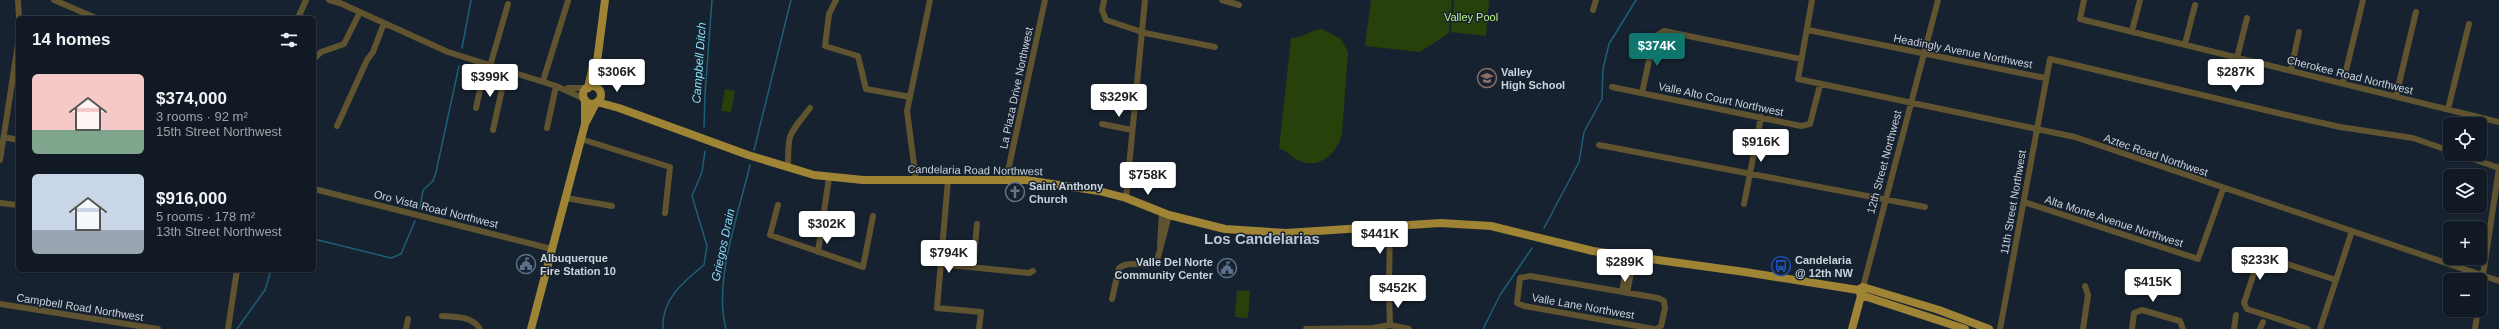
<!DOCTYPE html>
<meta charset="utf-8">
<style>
:root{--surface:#111a24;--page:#1a232c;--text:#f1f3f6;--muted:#9ca1a6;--line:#303841;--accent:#0f766e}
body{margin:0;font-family:Helvetica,sans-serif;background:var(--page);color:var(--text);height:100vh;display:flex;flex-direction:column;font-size:15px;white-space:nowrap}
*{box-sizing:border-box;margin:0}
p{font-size:13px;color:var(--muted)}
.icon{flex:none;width:22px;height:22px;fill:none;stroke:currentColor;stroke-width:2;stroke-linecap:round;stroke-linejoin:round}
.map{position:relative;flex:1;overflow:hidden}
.panel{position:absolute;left:16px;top:16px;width:300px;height:256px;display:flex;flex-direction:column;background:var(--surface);border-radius:6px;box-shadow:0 1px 3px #0004,0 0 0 1px var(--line)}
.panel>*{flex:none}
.controls{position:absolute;left:2443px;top:117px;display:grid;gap:8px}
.controls a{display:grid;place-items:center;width:44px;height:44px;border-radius:6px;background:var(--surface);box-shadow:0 1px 3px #0004,0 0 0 1px var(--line);font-size:20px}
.price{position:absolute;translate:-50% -34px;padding:0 9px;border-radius:4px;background:#fff;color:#222;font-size:13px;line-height:26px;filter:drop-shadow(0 1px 2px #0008)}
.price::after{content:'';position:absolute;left:50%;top:24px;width:12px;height:9px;margin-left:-6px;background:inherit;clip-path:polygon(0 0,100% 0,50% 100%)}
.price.current{background:var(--accent);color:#fff}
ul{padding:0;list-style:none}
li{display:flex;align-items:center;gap:12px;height:100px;padding:0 16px}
li span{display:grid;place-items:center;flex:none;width:112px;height:80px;border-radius:6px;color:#555}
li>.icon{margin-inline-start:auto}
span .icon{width:48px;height:48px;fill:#fffc;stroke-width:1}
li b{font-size:17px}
h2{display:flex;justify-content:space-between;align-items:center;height:48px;padding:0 16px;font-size:17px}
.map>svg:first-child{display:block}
.green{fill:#28410b}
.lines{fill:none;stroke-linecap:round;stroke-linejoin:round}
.stream{stroke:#1c6074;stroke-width:1.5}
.minor{stroke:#605330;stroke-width:6}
.major{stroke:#9e8434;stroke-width:8}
.labels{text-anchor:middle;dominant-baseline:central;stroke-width:3;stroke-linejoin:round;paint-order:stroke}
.park-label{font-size:11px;fill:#b9f283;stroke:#172230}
.street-label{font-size:11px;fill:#cbd3dc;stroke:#172230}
.poi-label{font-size:11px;font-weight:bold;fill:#cbd3dc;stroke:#172230;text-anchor:start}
.water-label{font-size:12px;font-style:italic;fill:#89defb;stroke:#172230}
.district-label{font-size:15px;font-weight:bold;fill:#b8c6d9;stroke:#172230}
</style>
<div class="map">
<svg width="2499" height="329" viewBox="0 0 2499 329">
<rect width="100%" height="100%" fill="#172230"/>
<path class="green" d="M1371 0H1452L1449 33 1420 52 1365 46Z
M1454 0H1489L1486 36 1451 32Z
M1322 29 1341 39 1348 52 1342 133C1338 153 1319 171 1298 160 1290 157 1288 150 1279 149L1291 38C1301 39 1310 30 1322 29Z
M725 89 735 91 731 112 721 111Z
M1237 290 1250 291 1248 318 1235 317Z"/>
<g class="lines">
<path class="stream" d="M462 48 471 0
M704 127 705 94 712 0
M754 150 791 0
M420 209 423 190 433 181 436 172 459 66
M1544 228 1579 162 1584 132 1602 99 1603 69 1609 44 1636 0
M314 239 391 258 401 254 415 221
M237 329 265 290 271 270
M663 329C661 300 683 282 704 265L707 246 692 196 702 172 705 151
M726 329C713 281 739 213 750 165
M1483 329 1500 295 1532 248"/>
<path class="minor" d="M18 0 19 18
M54 0 96 18
M329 0 340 3 448 52 556 86 585 99
M836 0 829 14 825 46 858 56 866 89 910 97
M1222 0 1239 5
M1812 0 1798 79 2075 137 2499 281
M2084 0 2080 19 2499 122
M1104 1 1102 10 1106 20 1145 33 1215 47
M1593 10 1596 0
M298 18 306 0
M1808 30 2045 78
M2132 31 2140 0
M2185 44 2195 5
M2237 58 2247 18
M314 59 321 52 344 44 360 12
M2291 70 2299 32
M543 81 568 1
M2343 83 2363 0
M1612 87 1801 126 1810 124 1820 85
M568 88H587
M1642 93 1654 37 1664 31 1801 59
M2396 96 2416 12
M476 108 484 71 490 66 508 4
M2448 109 2469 24
M1102 124 1132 130
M337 126 367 60 373 52 384 23
M547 128 556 86
M493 130 506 71
M4 137 18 140
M581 139 670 167 665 213
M1599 145 1925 207
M2459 154 2499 168
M0 160 18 44
M788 168C788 132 788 136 810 108
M916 180 907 111 930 0
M948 180 937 308 981 312 979 329
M1006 180 1045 0
M314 189 552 249
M566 198 612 206
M1126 198 1145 0
M2024 202 2198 259 2223 189
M0 203 18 205
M1744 204 1761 117
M778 205 770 235 863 267 873 216
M1160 246 1162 213
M818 252 829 178
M940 264 1029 273 1033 271
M973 267 977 224
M1389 285 1390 225
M1863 287 1938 0
M1622 292 1628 257
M1389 293 1390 325
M1627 293 1634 258
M2480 295 2499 168
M1112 299 1119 268C1130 259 1146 269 1157 261L1169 215
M0 304 158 329
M442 316C456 317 472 316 480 329
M228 329 237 270
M406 329 408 319
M1306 329 1373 328 1390 325 1409 329
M1654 329 1524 306 1517 303 1520 278 1530 276 1658 298 1664 301 1665 308 1661 326 1656 329
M2000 329 2050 59 2282 114 2340 127 2413 138 2450 151
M2083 329 2088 295 2085 286
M2132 329 2134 313 2142 310 2180 321 2183 329
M2234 329 2236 315
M2260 329 2263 322
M2308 329 2247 309 2244 303 2260 255 2336 280
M2320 329 2352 231
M2475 329 2478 310"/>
<path class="major" d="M583 95a9 9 0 1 1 18 0a9 9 0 1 1-18 0Z
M588 88 593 66 597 62 605 0
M597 102 619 108 748 155 814 175 863 180H1026L1099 191 1126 198 1169 215 1225 229 1286 233 1440 223 1491 226 1593 251 1745 272 1858 290 1863 287 1939 310 1989 329
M585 124 596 103
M1858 290 1861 295 1965 329
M531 329 585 124V100
M1852 329 1862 292"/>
</g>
<defs>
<symbol id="school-ring" viewBox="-11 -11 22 22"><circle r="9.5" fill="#172230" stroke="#8d6e63" stroke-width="1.5"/><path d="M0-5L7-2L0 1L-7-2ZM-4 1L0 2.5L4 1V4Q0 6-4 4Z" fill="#8d6e63"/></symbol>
<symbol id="church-ring" viewBox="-11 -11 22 22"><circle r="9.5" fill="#172230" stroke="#6b7280" stroke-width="1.5"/><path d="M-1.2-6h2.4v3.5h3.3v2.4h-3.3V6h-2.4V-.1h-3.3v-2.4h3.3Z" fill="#6b7280"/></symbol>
<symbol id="civic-ring" viewBox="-11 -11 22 22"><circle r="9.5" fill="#172230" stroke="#5c6f8a" stroke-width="1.5"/><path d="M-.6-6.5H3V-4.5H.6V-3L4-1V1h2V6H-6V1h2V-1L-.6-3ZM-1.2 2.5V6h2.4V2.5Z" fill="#5c6f8a"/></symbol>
<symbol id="bus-ring" viewBox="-11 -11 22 22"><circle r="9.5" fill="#172230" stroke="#1a4fb4" stroke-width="1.5"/><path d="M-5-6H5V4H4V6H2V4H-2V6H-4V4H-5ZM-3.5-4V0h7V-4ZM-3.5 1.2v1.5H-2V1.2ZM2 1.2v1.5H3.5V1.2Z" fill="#1a4fb4"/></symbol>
</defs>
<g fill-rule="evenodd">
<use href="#school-ring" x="1476" y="67" width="22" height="22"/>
<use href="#church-ring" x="1004" y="181" width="22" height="22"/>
<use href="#civic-ring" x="515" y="253" width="22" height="22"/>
<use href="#bus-ring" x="1770" y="255" width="22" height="22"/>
<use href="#civic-ring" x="1216" y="257" width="22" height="22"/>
</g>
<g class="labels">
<g class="park-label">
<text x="1471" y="17">Valley Pool</text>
</g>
<g class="street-label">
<text transform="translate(1963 51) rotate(11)">Headingly Avenue Northwest</text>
<text transform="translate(2350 75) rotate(14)">Cherokee Road Northwest</text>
<text transform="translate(1016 88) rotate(-78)">La Plaza Drive Northwest</text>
<text transform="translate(1721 99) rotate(12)">Valle Alto Court Northwest</text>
<text transform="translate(2156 155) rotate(19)">Aztec Road Northwest</text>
<text transform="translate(1884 162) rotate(-75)">12th Street Northwest</text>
<text transform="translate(975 170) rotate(1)">Candelaria Road Northwest</text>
<text transform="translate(2013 202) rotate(-80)">11th Street Northwest</text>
<text transform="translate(436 209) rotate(14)">Oro Vista Road Northwest</text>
<text transform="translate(2114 221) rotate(18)">Alta Monte Avenue Northwest</text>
<text transform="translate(1583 306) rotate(10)">Valle Lane Northwest</text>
<text transform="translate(80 307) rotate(9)">Campbell Road Northwest</text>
</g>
<g class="poi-label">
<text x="1501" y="72">Valley<tspan x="1501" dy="13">High School</tspan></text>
<text x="1029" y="186">Saint Anthony<tspan x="1029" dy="13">Church</tspan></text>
<text x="540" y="258">Albuquerque<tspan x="540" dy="13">Fire Station 10</tspan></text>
<text x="1795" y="260">Candelaria<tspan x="1795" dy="13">@ 12th NW</tspan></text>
<text x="1213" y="262" text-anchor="end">Valle Del Norte<tspan x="1213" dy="13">Community Center</tspan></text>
</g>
<g class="water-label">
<text transform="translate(699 63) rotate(-86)">Campbell Ditch</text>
<text transform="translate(723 245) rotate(-78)">Griegos Drain</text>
</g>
<g class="district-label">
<text x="1262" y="238">Los Candelarias</text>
</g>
</g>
</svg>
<div class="controls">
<a><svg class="icon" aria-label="locate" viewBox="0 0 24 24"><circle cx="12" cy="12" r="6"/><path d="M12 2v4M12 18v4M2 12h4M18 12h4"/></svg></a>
<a><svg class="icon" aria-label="layers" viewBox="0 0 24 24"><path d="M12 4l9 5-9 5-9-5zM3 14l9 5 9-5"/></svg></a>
<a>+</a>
<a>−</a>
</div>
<b class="price current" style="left:1657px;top:67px">$374K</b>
<b class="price" style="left:617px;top:93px">$306K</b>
<b class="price" style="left:2236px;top:93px">$287K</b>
<b class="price" style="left:490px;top:98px">$399K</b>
<b class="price" style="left:1119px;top:118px">$329K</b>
<b class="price" style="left:1761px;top:163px">$916K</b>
<b class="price" style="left:1148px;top:196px">$758K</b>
<b class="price" style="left:827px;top:245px">$302K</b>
<b class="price" style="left:1380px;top:255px">$441K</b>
<b class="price" style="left:949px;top:274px">$794K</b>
<b class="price" style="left:2260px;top:281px">$233K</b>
<b class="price" style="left:1625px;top:283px">$289K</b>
<b class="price" style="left:2153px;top:303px">$415K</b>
<b class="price" style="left:1398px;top:309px">$452K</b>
<section class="panel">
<h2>14 homes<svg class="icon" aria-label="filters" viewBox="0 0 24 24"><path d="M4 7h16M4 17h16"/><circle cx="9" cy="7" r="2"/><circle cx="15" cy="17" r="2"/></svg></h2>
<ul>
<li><span style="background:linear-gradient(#f6c9c9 70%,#7fa58c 0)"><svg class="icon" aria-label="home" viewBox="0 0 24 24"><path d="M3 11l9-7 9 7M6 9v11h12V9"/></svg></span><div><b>$374,000</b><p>3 rooms · 92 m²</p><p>15th Street Northwest</p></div></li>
<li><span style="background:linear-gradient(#c9d6e8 70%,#9aa5b1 0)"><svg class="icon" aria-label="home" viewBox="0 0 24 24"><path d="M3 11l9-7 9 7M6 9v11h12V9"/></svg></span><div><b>$916,000</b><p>5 rooms · 178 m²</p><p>13th Street Northwest</p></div></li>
</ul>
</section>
</div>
